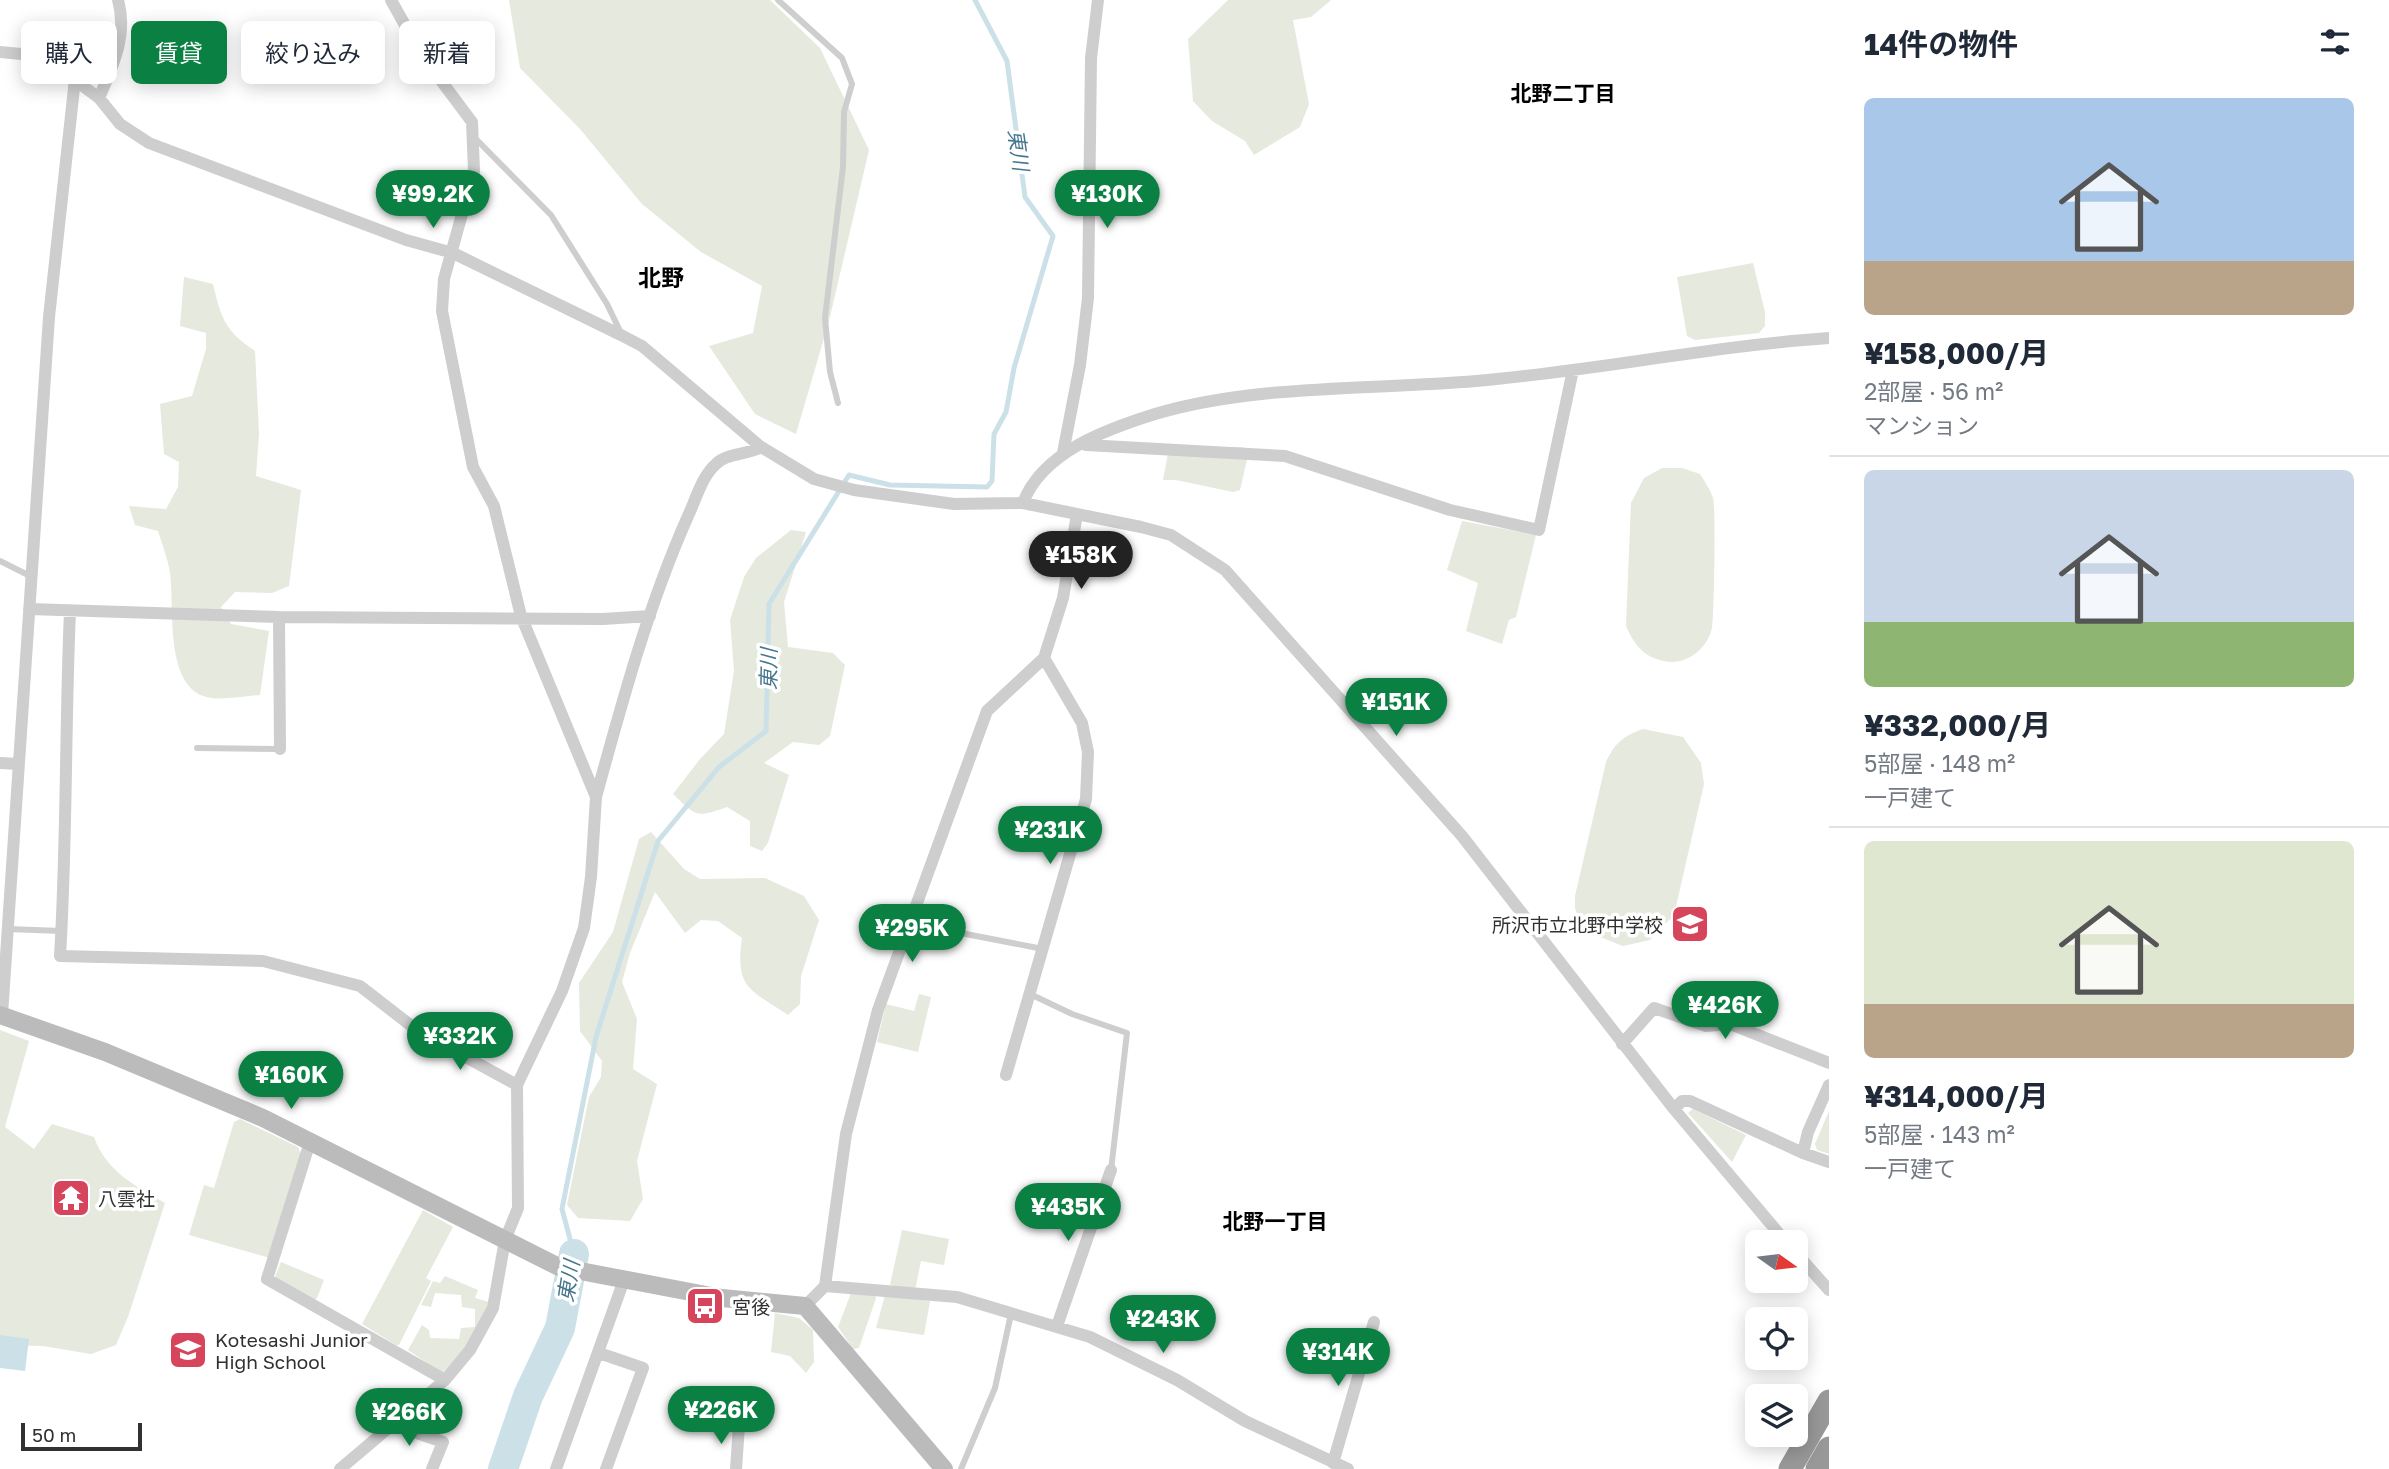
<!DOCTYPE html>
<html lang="ja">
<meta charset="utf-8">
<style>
:root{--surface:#fff;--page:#f2f2f3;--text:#1f2937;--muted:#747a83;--line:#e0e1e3;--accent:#0b8043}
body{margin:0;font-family:"Golos Text","Noto Sans JP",sans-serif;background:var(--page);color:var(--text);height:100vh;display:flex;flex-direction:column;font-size:26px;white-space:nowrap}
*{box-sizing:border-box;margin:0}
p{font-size:23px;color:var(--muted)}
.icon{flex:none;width:38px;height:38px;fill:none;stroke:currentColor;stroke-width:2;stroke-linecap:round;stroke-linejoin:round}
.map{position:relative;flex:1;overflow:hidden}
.details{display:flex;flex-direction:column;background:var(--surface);width:560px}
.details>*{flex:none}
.top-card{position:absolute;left:21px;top:21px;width:665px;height:63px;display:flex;gap:14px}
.needle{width:46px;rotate:104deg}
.buttons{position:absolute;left:1745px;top:1230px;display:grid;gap:14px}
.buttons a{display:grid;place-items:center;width:63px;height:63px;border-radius:10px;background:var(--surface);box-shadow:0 4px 18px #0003;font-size:35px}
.scale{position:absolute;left:21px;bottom:18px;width:121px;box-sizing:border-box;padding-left:7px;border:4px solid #313131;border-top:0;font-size:19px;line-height:24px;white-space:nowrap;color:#313131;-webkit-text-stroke:5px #fff;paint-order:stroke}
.price{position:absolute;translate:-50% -60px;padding:0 16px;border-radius:24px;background:var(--accent);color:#fff;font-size:23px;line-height:46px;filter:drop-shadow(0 2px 4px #0008)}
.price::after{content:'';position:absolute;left:50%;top:42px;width:21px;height:16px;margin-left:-10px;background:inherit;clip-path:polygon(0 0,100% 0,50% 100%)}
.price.selected{background:#222;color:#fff}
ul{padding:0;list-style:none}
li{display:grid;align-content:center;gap:14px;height:371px;padding:0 35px}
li+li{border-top:2px solid var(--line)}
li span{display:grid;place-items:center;height:217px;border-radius:10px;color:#555}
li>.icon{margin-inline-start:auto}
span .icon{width:126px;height:126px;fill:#fffc;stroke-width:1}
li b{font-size:30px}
h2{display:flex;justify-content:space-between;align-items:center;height:84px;padding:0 35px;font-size:30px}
.chip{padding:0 24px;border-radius:10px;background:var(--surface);box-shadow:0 4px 18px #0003;font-size:24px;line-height:63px}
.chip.selected{background:var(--accent);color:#fff}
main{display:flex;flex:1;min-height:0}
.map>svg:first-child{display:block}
.green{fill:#e5e9de}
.water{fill:#cce0e8}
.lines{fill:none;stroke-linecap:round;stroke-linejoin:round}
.stream{stroke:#cce0e8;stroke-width:5}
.river{stroke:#cce0e8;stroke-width:30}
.lane{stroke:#cecece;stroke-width:6}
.street{stroke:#cecece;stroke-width:12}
.secondary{stroke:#bbb;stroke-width:18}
.highway{stroke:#989898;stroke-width:23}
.labels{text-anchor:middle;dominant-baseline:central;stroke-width:7;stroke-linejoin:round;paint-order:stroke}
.poi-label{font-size:19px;fill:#313131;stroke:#fff;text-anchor:start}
.neighbourhood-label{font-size:21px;font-weight:bold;fill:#000;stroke:#fff}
.water-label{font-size:21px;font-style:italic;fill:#46778d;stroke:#fff}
.quarter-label{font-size:23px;font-weight:bold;fill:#000;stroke:#fff}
</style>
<main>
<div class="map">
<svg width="1829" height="1469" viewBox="0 0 1829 1469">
<rect width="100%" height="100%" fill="#fff"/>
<path class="green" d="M509 0H770L820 48 869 150 829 321 796 434 755 414 709 346 753 333 762 286 701 252 642 204 580 129 520 68Z
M1228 0H1331L1311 17 1293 20 1309 104 1300 127 1254 155 1245 141 1212 121 1193 101 1188 39Z
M1753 263 1765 312V326L1759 333 1695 340 1687 336 1677 277Z
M184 277 213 284C221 318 225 331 255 351L259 434 256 476 301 490 289 586 272 593 235 592 221 607 231 624 269 631 260 695C245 696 226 700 211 698 163 691 175 608 170 573 168 559 162 544 158 531L135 525 129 506 166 509 178 487 179 462 164 454 160 404 192 396 206 349V333L180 326Z
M1242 447 1249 451 1240 490 1233 492 1176 480H1163L1169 448Z
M1662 468H1682L1700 474C1705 482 1710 489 1713 498 1716 509 1714 614 1712 628 1707 650 1685 666 1664 661 1643 657 1634 644 1626 626L1631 503 1644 478Z
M1462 521 1536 535 1516 617 1509 620 1502 644 1466 631 1478 583 1447 570Z
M791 530 806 532 784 602 788 647 833 653 845 665 830 736 819 745 793 742 764 763 789 775 768 843 762 851 750 846V821L727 807C696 818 697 817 673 794L700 759 724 734 734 671 730 620 744 577 756 558Z
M1643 729 1683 737 1701 763 1704 784 1674 915 1650 940 1623 946 1590 933 1579 920 1575 908V896L1606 762C1615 743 1623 736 1643 729Z
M651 832 684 869 700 879 765 878 804 896 819 920 801 976 800 1004 788 1015C749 989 735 988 742 938L718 921 701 920 685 933 655 892 630 953 622 982 637 1019 633 1069 657 1084 637 1161 643 1199 630 1221 578 1218 567 1205 589 1097 601 1077 602 1061 580 1031 579 983 613 932 639 839Z
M919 994 931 997 918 1052 877 1042 886 1004 914 1011Z
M0 1030 29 1041 5 1127 34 1149 52 1124 94 1137C106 1171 135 1186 165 1203L128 1317 116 1345 91 1354 43 1346 0 1345Z
M1693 1109 1746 1135 1732 1162 1688 1113Z
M1829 1111V1154L1817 1150 1815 1144Z
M240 1119 298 1147 301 1154 270 1258 189 1235 204 1185 214 1188 234 1122Z
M423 1210 453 1227 426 1278 431 1281 399 1345H396L362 1324Z
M902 1230 949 1239 944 1265 921 1261 915 1290 890 1285Z
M281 1262 324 1280 317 1298 315 1300 275 1277Z
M445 1276 478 1290 475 1298 489 1302V1307L468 1347 442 1373 408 1350 422 1325 429 1330 430 1338 459 1339 461 1328 475 1327V1309L462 1307 461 1295 435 1293 431 1307 421 1305 433 1281 440 1283Z
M851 1293 875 1295 876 1298 859 1348 853 1349 838 1327Z
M885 1295 930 1301 924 1335 876 1328Z
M775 1313 799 1318 813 1330 814 1362 806 1373 790 1356 771 1352Z"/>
<path class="water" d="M0 1335 29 1339 25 1371 0 1368Z"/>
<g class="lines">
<path class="stream" d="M574 1254 562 1209 596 1037 658 841 719 767 766 731 769 604 849 475 890 485 987 487 992 481 994 434 1006 412 1014 368 1053 236 1025 197 1007 61 975 0"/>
<path class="river" d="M503 1469 528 1396 560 1328 574 1254"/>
<path class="lane" d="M778 0 842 58 852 84 844 112 843 167 825 318 830 372 838 403
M473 136 551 215 607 304 621 333
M0 561 30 576
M197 748 280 749
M909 923 1043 949
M8 929 61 931
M1030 994 1072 1014 1127 1033 1111 1170
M961 1469 995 1388 1011 1314"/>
<path class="street" d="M0 52 42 56 99 98 120 124 149 143 406 240 453 253 621 335 642 346 761 447 814 479 854 490 954 504 1023 503 1141 527 1171 535 1225 570 1462 836 1674 1109 1786 1242
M99 98C113 65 128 36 118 0
M1086 445 1285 456 1450 510 1539 530 1573 370
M1063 453 1080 365 1088 298 1091 58 1098 0
M1023 503C1042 452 1107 429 1155 414 1256 384 1372 390 1476 381 1594 371 1711 346 1829 338
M29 609 279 617 603 619 650 616
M70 611C65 726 67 841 60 956L263 961 360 986 418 1031 517 1085
M279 617 280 749
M0 763 19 764
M596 797C622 702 648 606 688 516 696 499 702 476 716 464 727 453 747 455 761 447
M2 1015 49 317 75 79
M1622 1044 1654 1008 1706 1026 1730 1024 1829 1063
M1006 1075 1086 799 1088 752 1082 723 1044 658
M1829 1085 1808 1132 1803 1153 1829 1162
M1674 1109 1682 1101H1690L1803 1153
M310 1142 267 1279 445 1380
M1796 1253 1829 1290
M825 1286 957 1297 1090 1337 1177 1380 1245 1421 1348 1469
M805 1306 825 1286 846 1134 878 1010 987 711 1044 658 1063 598 1077 514
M1057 1326 1111 1170
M599 1353 643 1368 606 1469
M391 1424 443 1442 432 1469
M1333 1463 1374 1322
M340 1469 445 1380 470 1350 493 1308 505 1240 518 1208 517 1085 562 991 584 928 591 877 596 797 521 616 494 506 473 467 442 311 444 279 474 171 472 122 421 54 391 0
M556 1469 624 1280
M736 1469 739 1426"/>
<path class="secondary" d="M0 1015 105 1052 263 1118 559 1267 722 1298 805 1306 944 1469"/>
<path class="highway" d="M1790 1469 1829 1401
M1817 1469 1829 1448"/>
</g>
<defs>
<symbol id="school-square" viewBox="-11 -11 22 22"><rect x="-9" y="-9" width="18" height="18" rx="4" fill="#d6455b" stroke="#fff"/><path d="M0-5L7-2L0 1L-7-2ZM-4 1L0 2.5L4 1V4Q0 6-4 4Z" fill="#fff"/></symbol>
<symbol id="temple-square" viewBox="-11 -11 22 22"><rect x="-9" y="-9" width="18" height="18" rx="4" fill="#d6455b" stroke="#fff"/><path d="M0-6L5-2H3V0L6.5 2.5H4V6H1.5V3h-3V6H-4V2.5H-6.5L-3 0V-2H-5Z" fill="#fff"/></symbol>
<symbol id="bus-square" viewBox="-11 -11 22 22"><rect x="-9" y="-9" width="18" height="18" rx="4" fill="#d6455b" stroke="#fff"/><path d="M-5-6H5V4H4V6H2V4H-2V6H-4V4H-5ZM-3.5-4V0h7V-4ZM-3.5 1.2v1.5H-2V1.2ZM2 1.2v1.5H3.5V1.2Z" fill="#fff"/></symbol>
</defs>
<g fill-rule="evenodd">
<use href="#school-square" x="1668" y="902" width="44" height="44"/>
<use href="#temple-square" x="49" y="1176" width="44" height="44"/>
<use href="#bus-square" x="683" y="1284" width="44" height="44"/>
<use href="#school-square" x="166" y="1328" width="44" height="44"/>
</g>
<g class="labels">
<g class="poi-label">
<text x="1663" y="924" text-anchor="end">所沢市立北野中学校</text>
<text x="98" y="1198">八雲社</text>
<text x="732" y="1306">宮後</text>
<text x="215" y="1339">Kotesashi Junior<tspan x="215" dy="22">High School</tspan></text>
</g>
<g class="neighbourhood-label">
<text x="1563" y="93">北野二丁目</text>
<text x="1275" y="1221">北野一丁目</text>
</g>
<g class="water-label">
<text transform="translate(1019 150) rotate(82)">東川</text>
<text transform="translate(768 669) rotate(-89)">東川</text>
<text transform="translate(568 1281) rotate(-81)">東川</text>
</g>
<g class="quarter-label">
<text x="661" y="277">北野</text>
</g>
</g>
</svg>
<div class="buttons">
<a><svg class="needle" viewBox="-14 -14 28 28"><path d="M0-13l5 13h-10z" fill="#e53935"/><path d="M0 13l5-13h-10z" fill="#747a83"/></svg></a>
<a><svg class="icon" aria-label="locate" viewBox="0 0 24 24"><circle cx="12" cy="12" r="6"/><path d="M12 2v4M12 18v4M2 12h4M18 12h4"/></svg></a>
<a><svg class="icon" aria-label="layers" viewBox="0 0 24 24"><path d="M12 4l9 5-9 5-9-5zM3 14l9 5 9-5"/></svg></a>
</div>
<div class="scale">50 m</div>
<b class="price" style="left:433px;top:230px">¥99.2K</b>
<b class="price" style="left:1107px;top:230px">¥130K</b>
<b class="price selected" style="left:1081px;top:591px">¥158K</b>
<b class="price" style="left:1396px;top:738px">¥151K</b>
<b class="price" style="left:1050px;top:866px">¥231K</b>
<b class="price" style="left:912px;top:964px">¥295K</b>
<b class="price" style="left:1725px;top:1041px">¥426K</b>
<b class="price" style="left:460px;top:1072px">¥332K</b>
<b class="price" style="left:291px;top:1111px">¥160K</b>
<b class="price" style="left:1068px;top:1243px">¥435K</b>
<b class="price" style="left:1163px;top:1355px">¥243K</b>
<b class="price" style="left:1338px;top:1388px">¥314K</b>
<b class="price" style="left:721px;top:1446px">¥226K</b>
<b class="price" style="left:409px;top:1448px">¥266K</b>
<div class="top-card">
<a class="chip">購入</a>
<a class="chip selected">賃貸</a>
<a class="chip">絞り込み</a>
<a class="chip">新着</a>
</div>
</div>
<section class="details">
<h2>14件の物件<svg class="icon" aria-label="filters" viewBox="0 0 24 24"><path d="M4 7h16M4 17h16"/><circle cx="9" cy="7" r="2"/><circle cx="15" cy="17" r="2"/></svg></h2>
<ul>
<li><span style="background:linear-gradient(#a9c7e8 75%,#b9a48a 0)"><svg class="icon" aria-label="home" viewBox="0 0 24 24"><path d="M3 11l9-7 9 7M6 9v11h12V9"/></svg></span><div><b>¥158,000/月</b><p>2部屋 · 56 m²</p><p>マンション</p></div></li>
<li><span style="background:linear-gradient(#c9d6e8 70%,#8fb573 0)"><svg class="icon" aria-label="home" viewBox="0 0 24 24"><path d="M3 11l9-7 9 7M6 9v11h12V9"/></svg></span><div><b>¥332,000/月</b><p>5部屋 · 148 m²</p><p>一戸建て</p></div></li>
<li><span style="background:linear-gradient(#dfe7d0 75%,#b9a48a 0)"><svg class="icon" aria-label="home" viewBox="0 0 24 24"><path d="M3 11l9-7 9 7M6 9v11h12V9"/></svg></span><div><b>¥314,000/月</b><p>5部屋 · 143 m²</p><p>一戸建て</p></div></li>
</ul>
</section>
</main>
